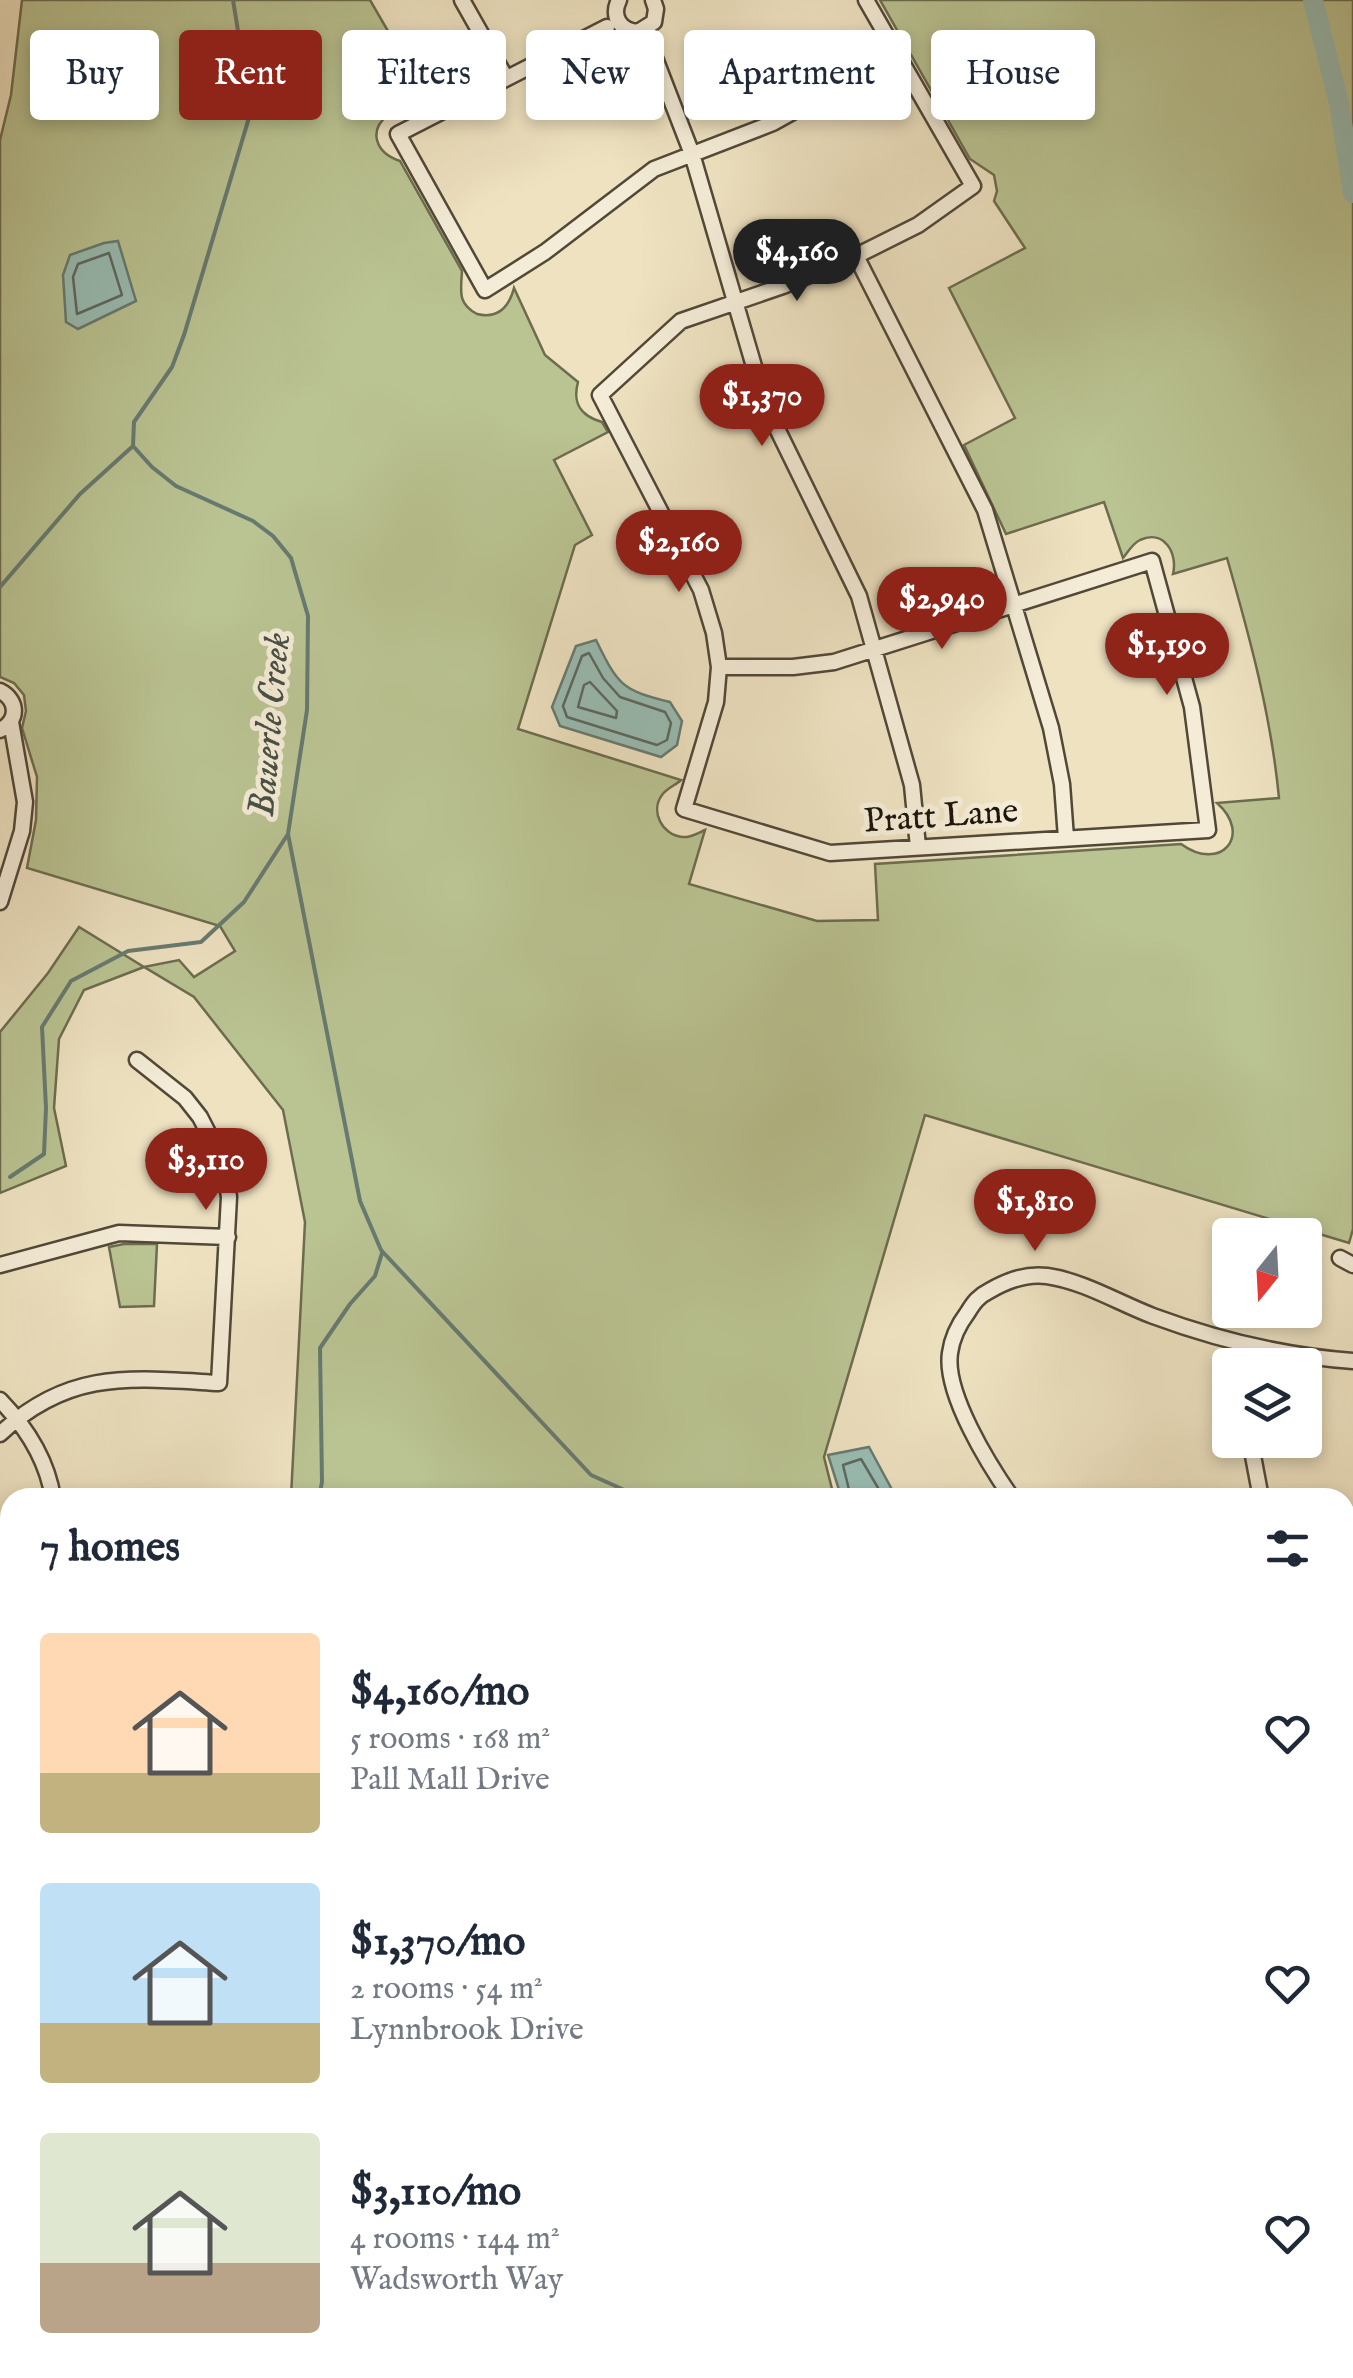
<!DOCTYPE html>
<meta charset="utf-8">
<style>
:root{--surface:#fff;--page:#f6f6f7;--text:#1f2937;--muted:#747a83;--accent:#8f2418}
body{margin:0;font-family:"IM FELL English",serif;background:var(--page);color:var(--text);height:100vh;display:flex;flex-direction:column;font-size:38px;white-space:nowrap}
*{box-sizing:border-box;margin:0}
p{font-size:32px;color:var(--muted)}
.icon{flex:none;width:55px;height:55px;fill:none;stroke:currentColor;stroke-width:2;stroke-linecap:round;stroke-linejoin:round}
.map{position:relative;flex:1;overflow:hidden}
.sheet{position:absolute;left:0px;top:1488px;width:1355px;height:892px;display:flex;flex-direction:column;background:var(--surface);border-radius:30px 30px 0 0;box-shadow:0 5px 15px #0003}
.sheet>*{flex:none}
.banner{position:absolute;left:30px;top:30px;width:1295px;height:90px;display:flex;gap:20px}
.needle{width:65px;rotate:198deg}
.controls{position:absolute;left:1212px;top:1218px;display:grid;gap:20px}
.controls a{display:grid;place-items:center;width:110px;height:110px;border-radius:10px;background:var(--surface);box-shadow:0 5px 15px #0003;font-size:50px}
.price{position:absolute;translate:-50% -85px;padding:0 22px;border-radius:35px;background:var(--accent);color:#fff;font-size:32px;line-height:65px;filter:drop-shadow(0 2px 5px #0008)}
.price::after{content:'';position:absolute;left:50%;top:60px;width:30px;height:22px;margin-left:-15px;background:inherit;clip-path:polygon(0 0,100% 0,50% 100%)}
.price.active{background:#222;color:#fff}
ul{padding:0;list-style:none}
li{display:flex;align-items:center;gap:30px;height:250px;padding:0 40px}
li span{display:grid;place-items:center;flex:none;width:280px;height:200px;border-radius:10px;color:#555}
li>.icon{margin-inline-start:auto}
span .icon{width:120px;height:120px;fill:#fffc;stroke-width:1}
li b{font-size:42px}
h2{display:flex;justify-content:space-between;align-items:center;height:120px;padding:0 40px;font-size:42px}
.chip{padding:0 35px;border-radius:10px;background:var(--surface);box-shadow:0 5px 15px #0003;font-size:35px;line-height:90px}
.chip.active{background:var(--accent);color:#fff}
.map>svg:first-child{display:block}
.green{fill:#bac392;stroke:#6c6c4e;stroke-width:2.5}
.water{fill:#99bdb4;stroke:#677a70;stroke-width:2.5}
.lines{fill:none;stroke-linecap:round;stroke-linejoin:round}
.shore{stroke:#5b6960;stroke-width:2.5}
.stream{stroke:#677a70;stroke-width:4}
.river{stroke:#99bdb4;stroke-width:20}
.minor-casing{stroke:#514838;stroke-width:19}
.major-casing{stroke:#1d150b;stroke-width:22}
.minor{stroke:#f4ecd7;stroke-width:14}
.major{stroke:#e7c180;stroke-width:18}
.labels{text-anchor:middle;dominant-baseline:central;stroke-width:10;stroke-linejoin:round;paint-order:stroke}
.street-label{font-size:35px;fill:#1d150b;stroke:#f4ecd7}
.water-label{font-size:38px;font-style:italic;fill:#485046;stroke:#f4ecd7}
</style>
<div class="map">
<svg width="1353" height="2378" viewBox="0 0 1353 2378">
<rect width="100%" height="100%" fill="#eee2c1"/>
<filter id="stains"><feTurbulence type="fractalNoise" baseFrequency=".002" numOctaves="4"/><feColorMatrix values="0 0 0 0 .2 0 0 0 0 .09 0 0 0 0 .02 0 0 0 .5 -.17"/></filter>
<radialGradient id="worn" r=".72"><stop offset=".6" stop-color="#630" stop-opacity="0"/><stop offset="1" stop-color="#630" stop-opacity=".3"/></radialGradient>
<path class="green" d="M22 0H370L399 50 362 62 389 114C367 131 376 153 400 161L462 271C461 291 457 303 477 314 498 319 509 307 514 288L545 355 578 382C572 404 581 416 602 422L608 432 554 460 592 535 575 545 518 729 681 780C676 785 667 788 662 795 650 811 662 835 682 837 690 838 698 833 705 830L689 884 817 921 878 920 875 864 1181 844C1221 873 1253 835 1217 803L1279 798C1271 715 1250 638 1227 558L1173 574C1178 553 1164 529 1140 540 1132 544 1128 552 1123 558L1104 502 1006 534 964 445 1015 418 949 288 1025 248 994 201 997 191 994 175 970 159 880 0H1353V1229L1349 1243 925 1115 824 1457 834 1497H291L305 1222 283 1110 194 997 144 967 84 990 59 1039 54 1108 66 1166 0 1193V1032L48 973 79 927 144 967 179 960 194 977 235 951 220 926 27 868 36 820 37 777 22 728 26 711 24 695 14 683 0 677V140L11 95Z
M124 1244H157L154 1306 120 1307 109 1247Z
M1345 1982 1353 1984V2176L1345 2174Z"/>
<path class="water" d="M118 241 136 301 78 329 66 322 63 275 70 255 104 243Z
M596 640C618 685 621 690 670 702L682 721 677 745 661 757 560 726 552 707 576 646Z
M869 1447 896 1497H844L840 1493 828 1455Z"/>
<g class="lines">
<path class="shore" d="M109 253 122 295 77 314 73 277 78 264Z
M589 653 603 678 620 697 665 712 671 723 667 740 657 745 567 717 563 706 582 656Z
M590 682 617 711 616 718 578 707 584 685Z
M851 1498 843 1465 861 1459 884 1498"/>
<path class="stream" d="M233 0 251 111 184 335 172 367 134 422 133 446 152 467 176 486 253 521 273 536 291 558 308 616 307 710 288 834 360 1201 381 1250 591 1475 642 1498
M0 587 80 494 133 446
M10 1177 44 1154 46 1108 42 1027 71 981 128 951 201 942 244 902 288 834
M319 1498 322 1482 320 1348 350 1304 375 1276 382 1253
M1345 2085 1353 2091
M738 2378 740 2370"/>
<path class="river" d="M1313 0 1339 103 1353 193"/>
<defs>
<path id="minor" d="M462 0 506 78
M619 0C611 16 620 31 638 32L654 22 656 9 653 0
M607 27 398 134 485 290 545 252 654 169 773 123 897 54
M648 40 692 154 765 404 859 596 912 785 918 847
M856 256 985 510 1051 728 1062 784 1066 838
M719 667H793L834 662 1152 561 1192 707 1208 830 830 853 684 809 716 702 719 667 714 633 701 590 600 395 681 321 783 286 856 256 918 225 973 186 866 0
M0 691C18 700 19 721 0 730
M0 902 22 831 25 802 11 722
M1340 1258 1353 1265
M0 1265 119 1233 228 1237
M0 1400C26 1427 47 1459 53 1498
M0 1434C69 1369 131 1378 219 1383L229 1197 224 1164 200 1117 185 1098 137 1060
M1250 1440 1261 1498
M1012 1498C989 1465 944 1393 950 1353 952 1337 959 1324 968 1312 974 1302 979 1296 989 1291 1006 1281 1026 1273 1047 1276 1083 1281 1119 1303 1153 1316 1218 1340 1284 1356 1353 1361
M1345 1689 1353 1692
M0 1700 10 1690
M0 1761 10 1772
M1345 1876 1353 1880
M229 2378 238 2370
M600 2378 602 2370
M877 2378V2370"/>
<path id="major" d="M0 2196 10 2207
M0 2227 10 2238
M132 2370 140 2378
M161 2370 169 2378
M1333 2378 1342 2370"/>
</defs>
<use href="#minor" class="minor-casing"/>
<use href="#major" class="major-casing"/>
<use href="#minor" class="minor"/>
<use href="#major" class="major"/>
</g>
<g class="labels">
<g class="street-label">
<text transform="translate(941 817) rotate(-4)">Pratt Lane</text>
</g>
<g class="water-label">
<text transform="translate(271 725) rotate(-85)">Bauerle Creek</text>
</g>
</g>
<rect width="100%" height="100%" filter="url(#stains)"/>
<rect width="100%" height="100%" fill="url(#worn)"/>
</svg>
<div class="controls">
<a><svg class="needle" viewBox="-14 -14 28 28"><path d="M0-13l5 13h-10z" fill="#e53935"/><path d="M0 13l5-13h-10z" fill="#747a83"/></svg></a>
<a><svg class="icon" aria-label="layers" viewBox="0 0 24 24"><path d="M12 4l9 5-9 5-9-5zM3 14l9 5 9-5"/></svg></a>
</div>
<b class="price active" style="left:797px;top:304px">$4,160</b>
<b class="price" style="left:762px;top:449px">$1,370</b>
<b class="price" style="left:679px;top:595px">$2,160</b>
<b class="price" style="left:942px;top:652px">$2,940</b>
<b class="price" style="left:1167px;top:698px">$1,190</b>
<b class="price" style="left:206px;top:1213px">$3,110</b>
<b class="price" style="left:1035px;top:1254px">$1,810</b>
<div class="banner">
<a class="chip">Buy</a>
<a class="chip active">Rent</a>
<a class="chip">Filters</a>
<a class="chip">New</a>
<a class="chip">Apartment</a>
<a class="chip">House</a>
</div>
<section class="sheet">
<h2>7 homes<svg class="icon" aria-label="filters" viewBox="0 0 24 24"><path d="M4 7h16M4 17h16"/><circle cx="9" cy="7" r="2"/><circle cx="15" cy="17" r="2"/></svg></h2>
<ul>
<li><span style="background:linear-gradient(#ffd9b3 70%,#c2b280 0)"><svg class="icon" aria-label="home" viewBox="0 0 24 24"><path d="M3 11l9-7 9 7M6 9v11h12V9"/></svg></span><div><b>$4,160/mo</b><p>5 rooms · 168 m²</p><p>Pall Mall Drive</p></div><svg class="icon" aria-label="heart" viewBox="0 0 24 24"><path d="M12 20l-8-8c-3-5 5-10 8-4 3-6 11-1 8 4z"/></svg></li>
<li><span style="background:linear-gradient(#bfe0f5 70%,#c2b280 0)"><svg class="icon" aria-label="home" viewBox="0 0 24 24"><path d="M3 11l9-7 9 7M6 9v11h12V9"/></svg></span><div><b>$1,370/mo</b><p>2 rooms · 54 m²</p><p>Lynnbrook Drive</p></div><svg class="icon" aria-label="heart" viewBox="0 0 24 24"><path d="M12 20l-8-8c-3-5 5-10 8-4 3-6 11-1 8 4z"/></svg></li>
<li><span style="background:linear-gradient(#dfe7d0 65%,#b9a48a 0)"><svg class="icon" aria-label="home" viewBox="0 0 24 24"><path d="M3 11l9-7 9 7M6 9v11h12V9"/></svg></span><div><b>$3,110/mo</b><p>4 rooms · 144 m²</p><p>Wadsworth Way</p></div><svg class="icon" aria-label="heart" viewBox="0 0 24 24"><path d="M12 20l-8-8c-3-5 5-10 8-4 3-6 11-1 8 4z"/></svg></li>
</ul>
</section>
</div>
